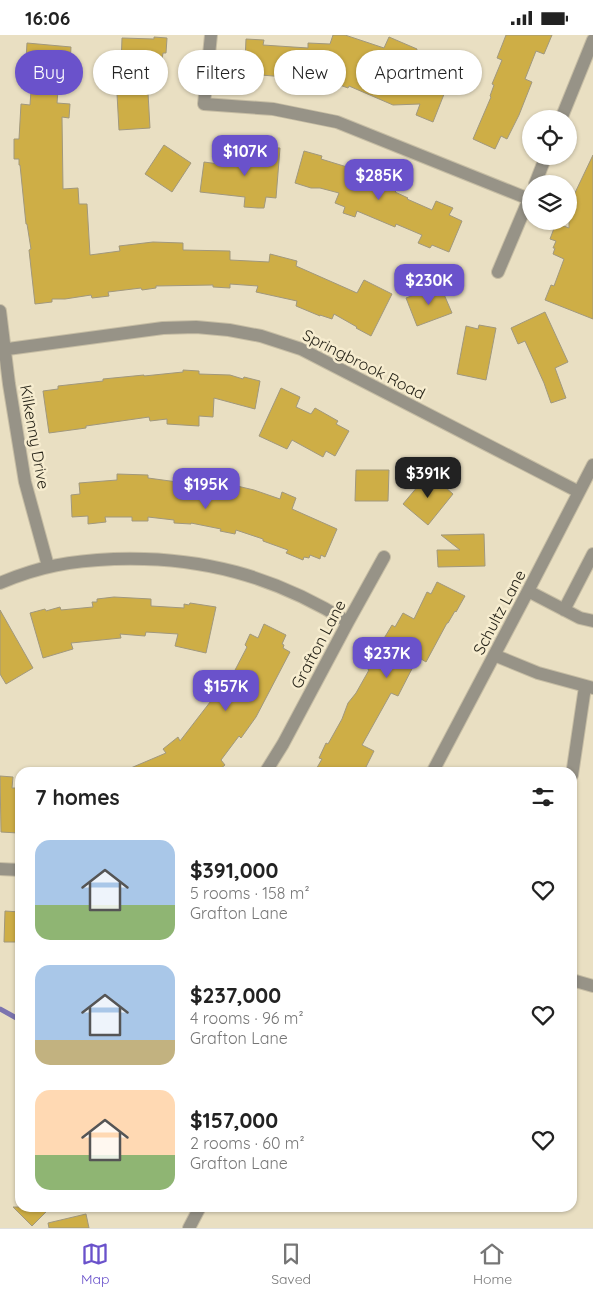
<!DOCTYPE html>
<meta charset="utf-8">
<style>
:root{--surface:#fff;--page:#f6f6f6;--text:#222;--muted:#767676;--line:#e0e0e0;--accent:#6a52cb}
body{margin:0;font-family:Quicksand,sans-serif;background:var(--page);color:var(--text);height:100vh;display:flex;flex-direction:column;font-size:19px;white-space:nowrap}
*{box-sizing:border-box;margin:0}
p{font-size:16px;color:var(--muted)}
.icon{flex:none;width:28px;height:28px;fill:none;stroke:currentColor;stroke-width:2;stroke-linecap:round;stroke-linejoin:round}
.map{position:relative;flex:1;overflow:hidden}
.details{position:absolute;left:15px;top:732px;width:562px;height:445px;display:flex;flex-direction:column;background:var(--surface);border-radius:15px;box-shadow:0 1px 4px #0004}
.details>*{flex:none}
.hud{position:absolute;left:15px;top:15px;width:564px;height:45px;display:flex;gap:10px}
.tools{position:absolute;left:522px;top:75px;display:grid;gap:10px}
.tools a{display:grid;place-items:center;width:55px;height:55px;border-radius:50%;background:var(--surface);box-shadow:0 1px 4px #0004;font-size:25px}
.price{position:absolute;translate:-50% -42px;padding:0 11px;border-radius:10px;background:var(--accent);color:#fff;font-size:16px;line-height:32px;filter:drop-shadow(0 1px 2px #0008)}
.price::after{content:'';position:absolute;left:50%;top:30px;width:15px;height:11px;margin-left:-8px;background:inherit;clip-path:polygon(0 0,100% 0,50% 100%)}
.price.selected{background:#222;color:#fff}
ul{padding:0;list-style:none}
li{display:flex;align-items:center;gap:15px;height:125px;padding:0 20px}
li span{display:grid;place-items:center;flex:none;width:140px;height:100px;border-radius:15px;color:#555}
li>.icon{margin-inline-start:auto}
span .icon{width:60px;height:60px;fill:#fffc;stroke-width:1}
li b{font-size:21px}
h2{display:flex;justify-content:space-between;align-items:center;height:60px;padding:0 20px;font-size:21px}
.pill{padding:0 18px;border-radius:22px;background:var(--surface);box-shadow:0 1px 4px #0004;font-size:18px;line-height:45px}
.pill.selected{background:var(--accent);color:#fff}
.status{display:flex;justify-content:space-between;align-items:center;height:35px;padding:0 25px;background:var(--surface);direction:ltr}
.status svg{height:14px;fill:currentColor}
.menu{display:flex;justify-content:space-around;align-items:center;height:70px;border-top:1px solid var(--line);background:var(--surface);font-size:14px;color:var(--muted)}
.menu a{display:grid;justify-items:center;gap:2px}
.menu .selected{color:var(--accent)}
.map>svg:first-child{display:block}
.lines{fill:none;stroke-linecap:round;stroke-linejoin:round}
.stream{stroke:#7c74af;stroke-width:5}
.building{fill:#ceae46;stroke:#a1987d}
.minor-casing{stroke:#c6bda4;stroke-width:14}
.minor{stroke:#979387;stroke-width:12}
.labels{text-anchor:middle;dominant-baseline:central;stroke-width:5;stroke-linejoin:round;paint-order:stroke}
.street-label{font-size:16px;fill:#272419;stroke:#f6eccf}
</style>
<div class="status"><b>16:06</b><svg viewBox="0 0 49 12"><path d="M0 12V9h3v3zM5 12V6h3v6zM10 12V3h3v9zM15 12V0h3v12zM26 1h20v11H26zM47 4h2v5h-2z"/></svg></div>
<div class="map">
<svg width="593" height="1193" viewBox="0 0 593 1193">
<rect width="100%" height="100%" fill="#e9dfc2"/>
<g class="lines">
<path class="stream" d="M0 974 20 985"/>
</g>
<path class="building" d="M333 0H345L384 13 389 2 417 14 416 18 454 34 433 87 416 80 420 69 393 70 349 51 348 53 331 47 334 40 298 28 297 43 249 39 250 26H245L246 4 264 5 263 10 308 13V8L330 9Z
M506 0H552L544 19 536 16 525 44 532 47 519 80 507 104 501 101 495 114 473 104 491 62 490 61 494 50 492 49 502 25 497 23Z
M154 2 167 3 166 18H163L162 24H158L157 36 128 35 129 32 121 31 122 3 154 4Z
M27 8 71 12 69 44 59 43 57 68 70 69 69 83 62 82 63 154 78 153 79 169H87L90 220 120 216 119 211 153 207 183 208V215L230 216V225L269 227 270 219 297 226 296 231 357 258 364 245 392 259 371 301 356 293 357 292 334 279 332 284 320 280V281L296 271 297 266 256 257 258 251 230 249V253L213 252V250L156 251V253L142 255 141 253 108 257 109 261 92 263 91 260 65 264H52V267L35 269 29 215 31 214 27 189H26L20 130H19V124H14V104H19L21 69 30 70 32 41 22 40 23 23 26 24Z
M148 58 150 93 119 95 117 59Z
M164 110 191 128 172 157 145 139Z
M249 112 280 113 276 163 266 162 264 173H258L244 172 245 162 200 157 204 127 219 129V127L248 130Z
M304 116 322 121 321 124 347 132 380 145 379 149 396 156 395 157 408 163 407 164 432 175 436 166 453 173 449 180 462 186 449 217 432 210 430 213 418 208 422 200 396 189 395 192 357 176 355 182 343 178 345 172 335 168 339 158 320 153H311L295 148Z
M593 120V284L545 265 551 250 554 251 564 224 553 219 555 213H553L556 206 550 204 556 188 569 193V160L573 162Z
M440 250 452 278 417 291 406 263Z
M545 277 568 327 555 333 566 363 551 368 544 348 525 306 518 309 511 293Z
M479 290 496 293 486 345 457 339 466 291 478 294Z
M183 335 199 336V339L230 340 243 344 244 342 260 346 255 374 214 363 213 382 199 381V391L167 389V384L150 386 149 382 86 391V393L49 398 43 356 58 354V351L103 346V344L144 340V341L183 337Z
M281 353 300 362 296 372 311 379 315 373 338 386 336 389 349 396 335 421 326 416 323 422 292 405 287 414 259 401Z
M356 435H389L388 466H355Z
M429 438 453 459 428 490 403 469Z
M117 439 148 440V443L214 452 216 446 254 455 280 464 282 457 296 463 292 474 337 494 325 522 321 520 320 524 310 520 309 523 304 522 303 525 286 518 288 515 263 506V504L236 495 235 499 220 496 221 494 191 488V489L174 488V485L148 482V486H132V482H105L106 487 88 489V481L72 482 71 460 80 459 79 448 117 445Z
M484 499 485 531 438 532 437 515H460L441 500Z
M437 547 465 561 456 577 455 576 448 588H447L426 627 418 622 398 661 391 658 362 710 374 716 363 738H314L322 724 319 723 326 708 328 709 342 684 348 668 356 658 369 635H368L370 630 367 628 375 614 377 615 392 590 395 592 403 578 414 584 427 557 431 559Z
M114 562 151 564V571L184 573V569L189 570 190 568 216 572 206 618 175 611 178 599 146 597 145 601 120 599 121 603 71 608 73 614 43 623 30 578 45 574 46 576 60 572 61 575 93 572 92 567H97V564Z
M0 575 33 633 6 649 0 639Z
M264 589 286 600 282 609 284 610 283 613 290 617 256 682 241 703 239 701 221 725 225 730 215 738H119L166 718 163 714 178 702 180 706 214 662 219 666 247 612 245 610 250 599 258 603Z
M0 741 13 742 12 753H20L18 798 1 797Z
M5 876 20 877V907H4Z
M13 1172H51L32 1191Z
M86 1179 89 1193H49L48 1188Z"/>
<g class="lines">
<defs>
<path id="minor" d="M211 0 204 69 273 74 337 87 529 164
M561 84 593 5
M535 149 546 121
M498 237 531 159
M0 276 9 349 25 447 48 531
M0 315 163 293 196 292 229 295 261 301 301 314 579 457
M0 548C40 531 71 526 114 524 201 521 274 541 348 587
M528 556 580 583 593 586
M564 575 593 519
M494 620 538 638 593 653
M265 738 283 709 348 587 384 522
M432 738 528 556 593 430
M572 740 585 652
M0 834 20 835
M572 945 593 951
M189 1193 200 1172"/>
</defs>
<use href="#minor" class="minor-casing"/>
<use href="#minor" class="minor"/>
</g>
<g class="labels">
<g class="street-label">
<text transform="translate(364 329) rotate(27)">Springbrook Road</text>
<text transform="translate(35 402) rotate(80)">Kilkenny Drive</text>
<text transform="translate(499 577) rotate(-62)">Schultz Lane</text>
<text transform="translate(318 609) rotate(-62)">Grafton Lane</text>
</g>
</g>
</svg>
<div class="tools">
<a><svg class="icon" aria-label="locate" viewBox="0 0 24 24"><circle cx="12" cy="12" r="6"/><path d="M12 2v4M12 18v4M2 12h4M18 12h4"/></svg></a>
<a><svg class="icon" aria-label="layers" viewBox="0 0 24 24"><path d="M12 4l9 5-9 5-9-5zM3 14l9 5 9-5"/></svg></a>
</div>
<b class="price" style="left:245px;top:142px">$107K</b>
<b class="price" style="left:379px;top:166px">$285K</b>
<b class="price" style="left:429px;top:271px">$230K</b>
<b class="price selected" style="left:428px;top:464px">$391K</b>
<b class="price" style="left:206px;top:475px">$195K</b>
<b class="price" style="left:387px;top:644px">$237K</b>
<b class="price" style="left:226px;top:677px">$157K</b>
<div class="hud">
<a class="pill selected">Buy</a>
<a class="pill">Rent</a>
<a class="pill">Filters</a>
<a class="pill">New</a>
<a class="pill">Apartment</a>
</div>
<section class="details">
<h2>7 homes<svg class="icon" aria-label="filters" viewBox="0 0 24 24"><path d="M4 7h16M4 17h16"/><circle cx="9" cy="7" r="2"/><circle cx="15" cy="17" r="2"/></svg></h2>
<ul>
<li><span style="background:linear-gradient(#a9c7e8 65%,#8fb573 0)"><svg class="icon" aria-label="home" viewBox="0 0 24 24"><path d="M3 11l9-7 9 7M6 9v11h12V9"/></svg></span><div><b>$391,000</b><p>5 rooms · 158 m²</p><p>Grafton Lane</p></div><svg class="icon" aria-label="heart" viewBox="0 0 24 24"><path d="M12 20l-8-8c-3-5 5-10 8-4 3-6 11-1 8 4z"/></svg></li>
<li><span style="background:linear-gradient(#a9c7e8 75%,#c2b280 0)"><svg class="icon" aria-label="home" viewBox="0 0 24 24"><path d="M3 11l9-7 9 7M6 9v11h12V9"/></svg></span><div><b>$237,000</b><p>4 rooms · 96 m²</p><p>Grafton Lane</p></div><svg class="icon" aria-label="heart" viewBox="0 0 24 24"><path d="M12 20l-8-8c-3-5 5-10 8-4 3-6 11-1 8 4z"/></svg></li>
<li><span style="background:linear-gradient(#ffd9b3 65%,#8fb573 0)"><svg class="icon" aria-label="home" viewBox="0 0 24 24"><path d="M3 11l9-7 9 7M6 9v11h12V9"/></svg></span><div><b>$157,000</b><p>2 rooms · 60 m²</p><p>Grafton Lane</p></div><svg class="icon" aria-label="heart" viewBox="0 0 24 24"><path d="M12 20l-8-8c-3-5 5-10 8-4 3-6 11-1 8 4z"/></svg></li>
</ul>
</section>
</div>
<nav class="menu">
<a class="selected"><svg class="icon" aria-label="map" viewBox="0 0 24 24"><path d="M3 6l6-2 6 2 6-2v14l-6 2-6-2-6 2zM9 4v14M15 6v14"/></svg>Map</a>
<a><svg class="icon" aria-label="saved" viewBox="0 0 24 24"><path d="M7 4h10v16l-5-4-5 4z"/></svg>Saved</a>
<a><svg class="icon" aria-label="home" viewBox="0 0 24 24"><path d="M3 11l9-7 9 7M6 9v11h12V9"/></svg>Home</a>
</nav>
